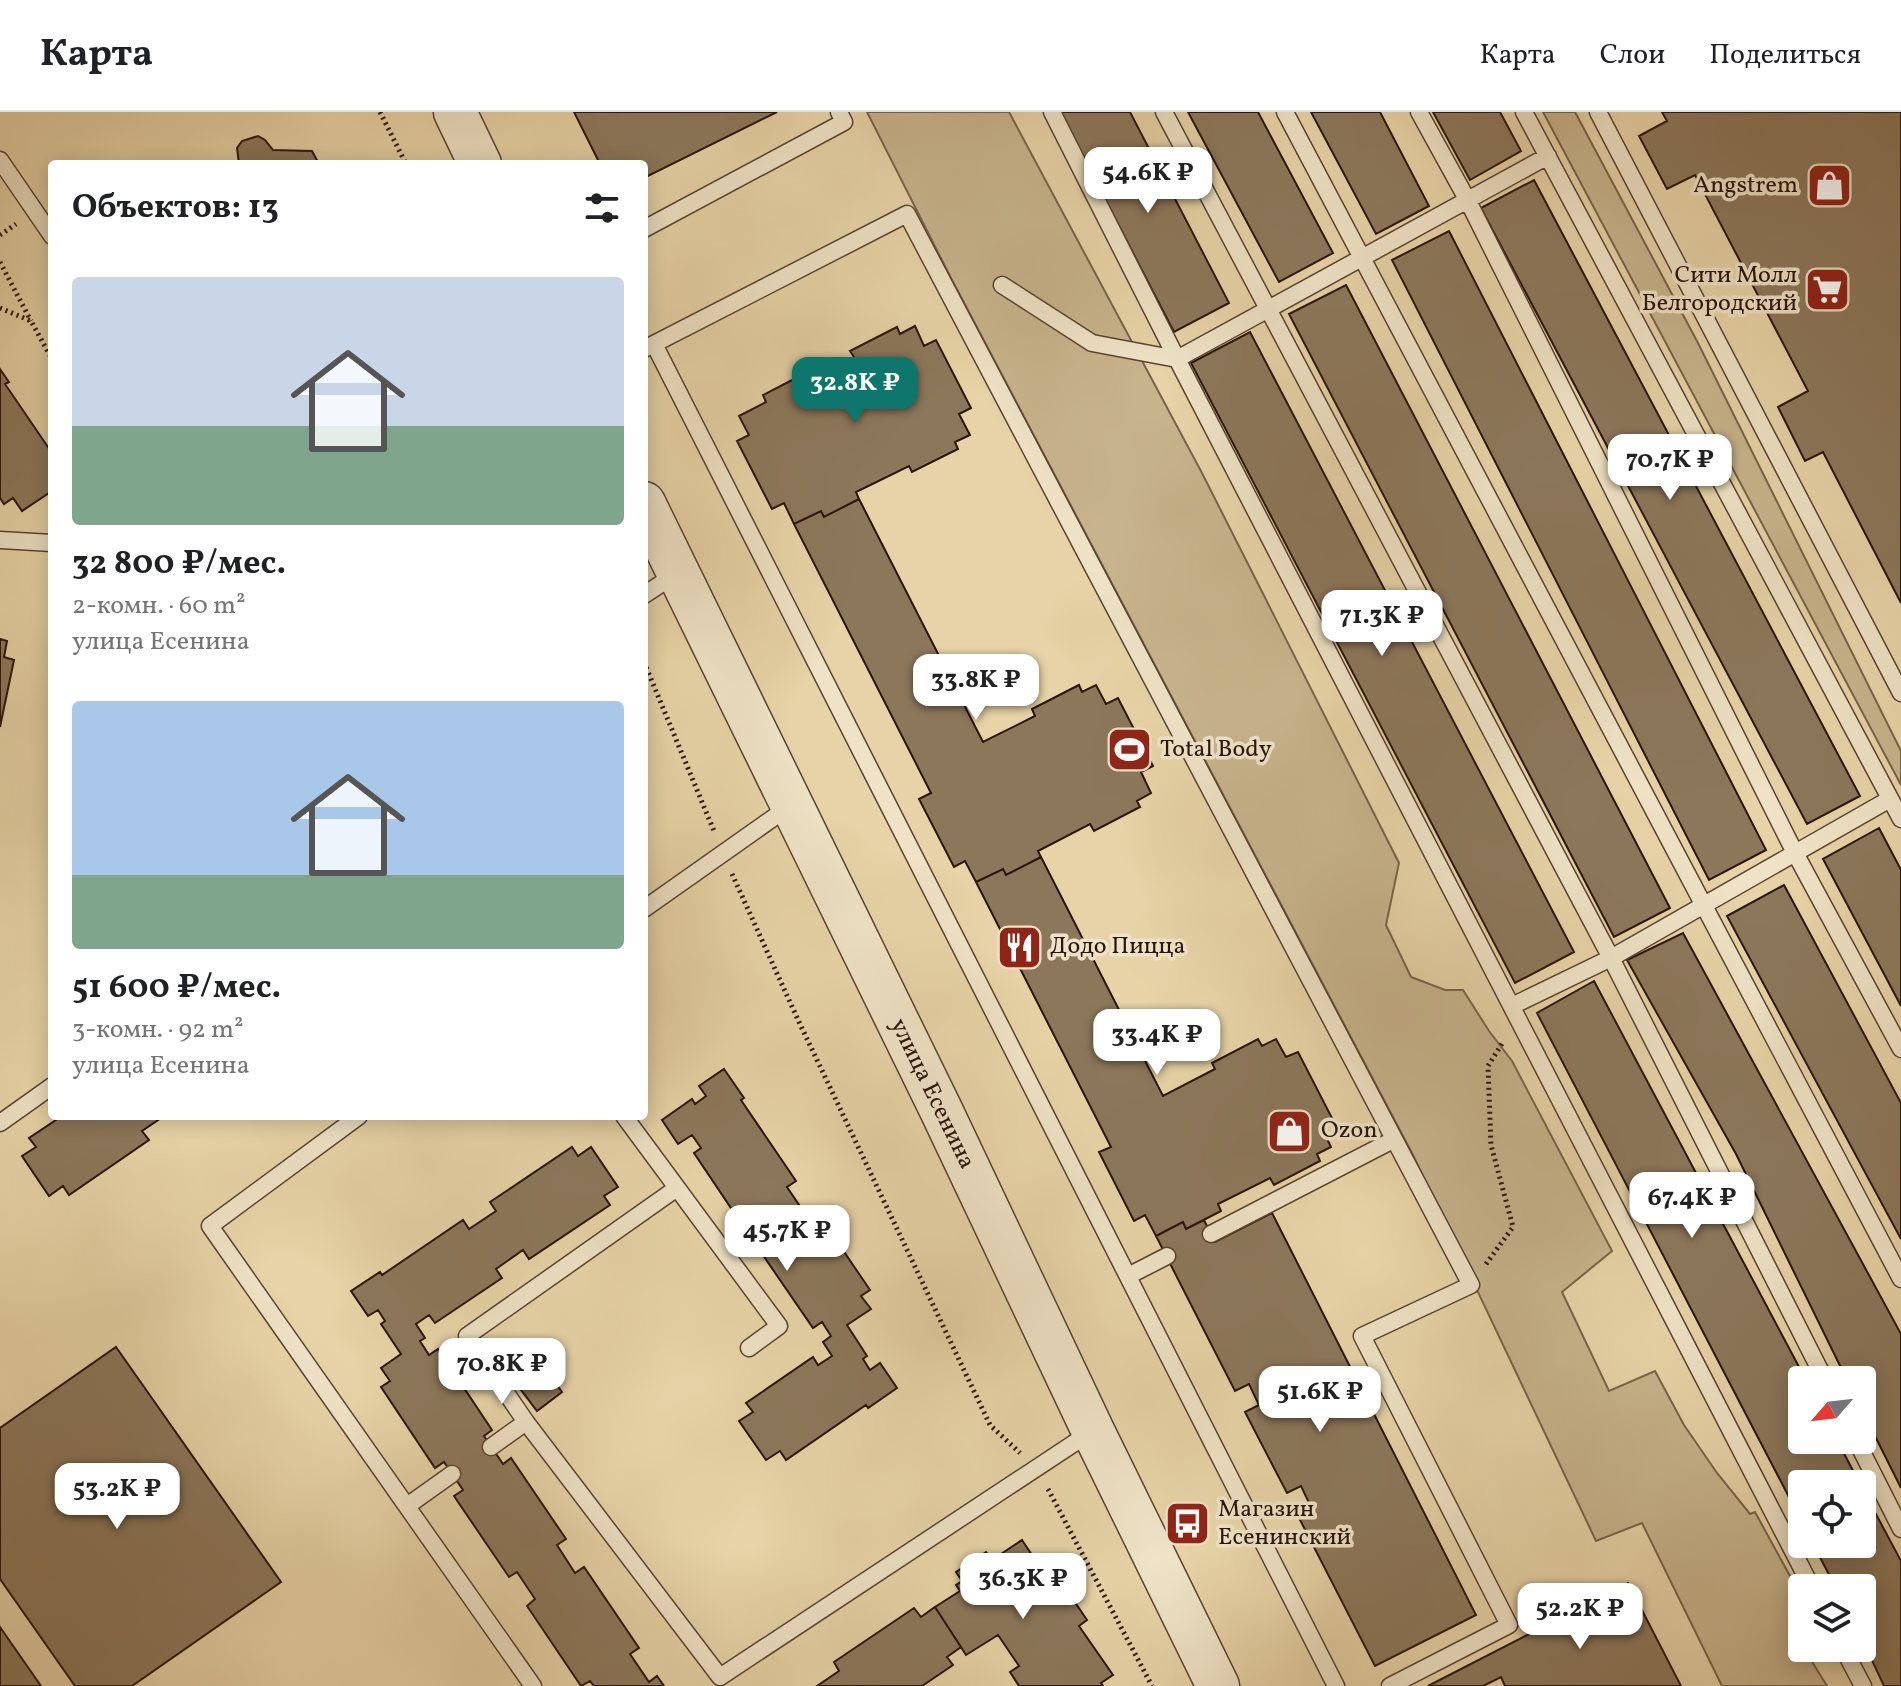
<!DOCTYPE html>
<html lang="ru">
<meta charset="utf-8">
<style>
:root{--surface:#fff;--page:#f2f2f2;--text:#202124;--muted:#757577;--line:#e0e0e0;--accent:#0f766e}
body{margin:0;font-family:Vollkorn,serif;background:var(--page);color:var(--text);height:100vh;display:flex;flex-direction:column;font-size:30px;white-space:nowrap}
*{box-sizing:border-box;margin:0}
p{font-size:26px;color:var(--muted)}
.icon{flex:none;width:44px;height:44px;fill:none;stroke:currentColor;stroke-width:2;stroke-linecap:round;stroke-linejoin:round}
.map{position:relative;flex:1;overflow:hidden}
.sheet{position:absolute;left:48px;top:48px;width:600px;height:960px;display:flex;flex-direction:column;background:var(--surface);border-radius:8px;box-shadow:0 4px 20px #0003}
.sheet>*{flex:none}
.needle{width:52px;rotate:242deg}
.fabs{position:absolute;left:1788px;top:1254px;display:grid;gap:16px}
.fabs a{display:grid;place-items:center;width:88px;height:88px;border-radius:8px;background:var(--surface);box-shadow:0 4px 20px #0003;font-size:40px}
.price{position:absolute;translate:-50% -68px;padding:0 18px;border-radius:16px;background:#fff;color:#222;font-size:26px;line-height:52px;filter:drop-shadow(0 2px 4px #0008)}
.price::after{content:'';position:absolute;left:50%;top:48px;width:24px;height:18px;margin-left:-12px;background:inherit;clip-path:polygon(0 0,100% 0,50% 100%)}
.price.selected{background:var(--accent);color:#fff}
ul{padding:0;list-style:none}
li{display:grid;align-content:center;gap:16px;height:424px;padding:0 24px}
li span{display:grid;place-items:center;height:248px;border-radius:8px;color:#555}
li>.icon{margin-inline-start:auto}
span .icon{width:144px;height:144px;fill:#fffc;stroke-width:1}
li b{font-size:34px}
h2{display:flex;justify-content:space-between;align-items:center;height:96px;padding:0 24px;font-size:34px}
header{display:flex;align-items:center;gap:48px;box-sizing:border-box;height:112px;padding:0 40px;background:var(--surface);border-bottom:2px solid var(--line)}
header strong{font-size:38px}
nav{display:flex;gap:44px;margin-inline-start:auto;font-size:28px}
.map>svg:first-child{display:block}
.green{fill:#c7b38c;stroke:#78644a;stroke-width:2}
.building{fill:#8c775b;stroke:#291409;stroke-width:2}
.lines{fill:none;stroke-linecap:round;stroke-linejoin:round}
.service-casing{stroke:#584430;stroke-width:19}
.tertiary-casing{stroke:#584430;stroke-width:45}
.path{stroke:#291409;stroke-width:5;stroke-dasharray:2 4;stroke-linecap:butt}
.service{stroke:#efe2c6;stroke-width:16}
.tertiary{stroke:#efe2c6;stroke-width:42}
.labels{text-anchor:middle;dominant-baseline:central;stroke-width:7;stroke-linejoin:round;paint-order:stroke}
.poi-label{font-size:24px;fill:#291409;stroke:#efe2c6;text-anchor:start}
.street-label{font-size:24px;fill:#291409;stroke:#efe2c6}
</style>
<header>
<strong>Карта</strong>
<nav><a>Карта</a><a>Слои</a><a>Поделиться</a></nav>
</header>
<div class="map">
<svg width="1901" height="1574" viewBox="0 0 1901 1574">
<rect width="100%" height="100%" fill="#e7d3a7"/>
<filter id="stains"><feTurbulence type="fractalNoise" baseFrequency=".0025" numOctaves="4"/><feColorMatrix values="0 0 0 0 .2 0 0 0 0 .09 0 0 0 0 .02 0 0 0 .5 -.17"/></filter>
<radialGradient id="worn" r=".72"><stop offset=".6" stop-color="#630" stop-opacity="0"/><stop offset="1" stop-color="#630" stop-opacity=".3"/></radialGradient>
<path class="green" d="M867 0H1009L1202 361 1399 751 1386 813 1411 865 1445 878H1463L1489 919 1512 949 1612 1139 1562 1180 1609 1279 1655 1259 1684 1313 1717 1361 1750 1402 1755 1400 1802 1486V1536H1813L1811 1548 1827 1574H1722L1642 1411 1596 1429 1413 1043 950 164Z
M1543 0H1575L1698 231 1901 639V673Z"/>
<path class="building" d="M574 0H777L644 66V52H600Z
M1060 0H1130L1229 191 1174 220Z
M1188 0H1258L1333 141 1279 170Z
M1311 0H1380L1429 94 1376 122Z
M1433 0H1500L1521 39 1470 68Z
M1662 0H1901V491L1823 340 1805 349 1778 295 1808 279 1695 63 1667 77 1639 24 1667 9Z
M258 24 265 28 273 38 312 39 319 52H239L237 36 242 29Z
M1534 68 1860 684 1807 712 1481 96Z
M1449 119 1766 738 1709 768 1392 148Z
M1346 173 1670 796 1614 825 1289 202Z
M915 214 924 234 936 228 971 296 959 302 970 323 955 330 958 337 912 360 909 354 856 380 859 387 824 405 821 399 794 412 784 391 772 397 737 329 749 323 739 304 766 290 763 283 798 265 801 272 854 245 850 239 897 215 900 222Z
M1250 220 1574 840 1515 871 1191 251Z
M0 257 9 270 5 272 52 341V379L22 399 13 386 4 392 0 386Z
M859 387 983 630 1035 604 1032 597 1079 573 1082 580 1096 573 1106 592 1118 586 1153 654 1141 660 1151 681 1137 689 1140 695 1094 719 1090 712 1038 739 1041 745 1006 763 1003 757 976 770 965 749 954 755 919 687 931 681 794 412 821 399 824 405Z
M0 527 7 529 4 545 14 548 0 615Z
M1879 716 1901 758V894L1823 747Z
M1041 745 1163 984 1215 957 1212 951 1258 927 1262 934 1276 927 1286 945 1298 940 1333 1008 1321 1014 1331 1035 1317 1042 1320 1049 1274 1073 1270 1066 1218 1092 1221 1099 1186 1117 1183 1110 1156 1124 1145 1103 1134 1109 1099 1040 1111 1035 976 770 1003 757 1006 763Z
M1784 773 1901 991V1127L1727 804Z
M1683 821 1901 1222V1376L1862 1298V1268H1847L1736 1042 1627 848Z
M1594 869 1806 1268H1802V1328H1837L1860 1372H1802V1410L1537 901Z
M724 957 744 986 741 988 796 1069 787 1075 806 1103 815 1097 870 1178 861 1184 871 1197 847 1213 867 1244 863 1247 870 1258 880 1251 897 1276 868 1296 866 1293 786 1348 780 1339 766 1348 739 1309 753 1300 746 1291 813 1245 818 1253 832 1244 823 1230 831 1224 822 1210 813 1216 758 1136 767 1130 748 1102 739 1108 694 1041 701 1036 692 1023 678 1032 662 1008 692 987 695 992 706 984 699 974Z
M62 1004H164L142 1019 149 1028 69 1083 63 1074 49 1084 22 1044 36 1035 29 1026Z
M572 1035 578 1044 591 1035 618 1075 604 1084 610 1093 529 1147 523 1138 496 1157 502 1166 435 1211 429 1203 416 1212 425 1226 420 1229 429 1243 438 1237 492 1318 484 1324 503 1352 511 1346 566 1427 557 1433 575 1461 584 1455 639 1536 630 1542 649 1570 657 1564 664 1574H594L590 1569 581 1574 527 1494 535 1487 517 1460 509 1465 454 1384 463 1378 444 1350 435 1356 381 1275 390 1269 381 1256 401 1242 381 1212 385 1209 378 1198 368 1204 351 1179 380 1160 382 1163 463 1108 469 1117 496 1099 490 1090Z
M1272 1101 1476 1503 1375 1554 1297 1402 1311 1395 1301 1374 1287 1381 1245 1300 1259 1293 1249 1272 1235 1279 1156 1124 1183 1110 1186 1117 1204 1108 1215 1130Z
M526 1231 562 1280 537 1299 500 1250Z
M116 1235 281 1470 132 1574H75L0 1467V1316Z
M1862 1376 1901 1449V1574H1884L1862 1527V1476H1836L1813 1432H1862Z
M1022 1428 1058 1482 1066 1477 1087 1508 1079 1514 1113 1563 1101 1571 1103 1574H1019L1010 1560 1019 1554 998 1523 966 1543 935 1495 960 1479 956 1473 962 1469 956 1460 986 1440 992 1448Z
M1628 1471 1681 1574H1505L1501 1565 1483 1574H1428Z
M935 1495 961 1535 947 1545 953 1553 922 1574H817L839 1559 834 1550 914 1496 921 1505Z
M0 1515 41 1574H0Z"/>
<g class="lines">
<defs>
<path id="service" d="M1052 0 1177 247 1812 1476
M1164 0 1611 846 1825 1268
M1285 0 1901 1167
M1419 0 1468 89 1794 739 1901 937
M1524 0 1901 707
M1598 0 1901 581
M0 48 52 124
M644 117 844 10 839 0
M1002 173 1092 231 1177 247 1548 44
M654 232 1336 1574
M644 237 907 102 1471 1173 1362 1224 1509 1513 1390 1574
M0 428 52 431
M644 483 676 462
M644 797 790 694
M1512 894 1611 846 1890 687
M359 1004 210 1114 533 1574
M624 1004 779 1214 749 1236
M0 1011 52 974
M1211 1122 1393 1028
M1128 1164 1167 1144
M526 1310 720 1565 1091 1320
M1856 1328 1901 1417
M491 1335 526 1310 467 1224 677 1076
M407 1394 452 1362
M1843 1536 1863 1574"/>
<path id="tertiary" d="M455 0 480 52
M644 391 941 998 1093 1319 1218 1574"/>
</defs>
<use href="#service" class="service-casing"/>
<use href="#tertiary" class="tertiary-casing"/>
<path class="path" d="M380 0 406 52
M0 123 16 112
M0 150 31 209
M0 196 31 209 52 247
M644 550 714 719
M732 762 799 910 990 1313 1020 1341
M1486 1152 1513 1115 1491 1033 1488 954 1503 930
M1048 1377 1152 1574"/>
<use href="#service" class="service"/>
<use href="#tertiary" class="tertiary"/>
</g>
<defs>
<symbol id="shop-square" viewBox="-11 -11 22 22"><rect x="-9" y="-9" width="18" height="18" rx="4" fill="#8f2418" stroke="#efe2c6"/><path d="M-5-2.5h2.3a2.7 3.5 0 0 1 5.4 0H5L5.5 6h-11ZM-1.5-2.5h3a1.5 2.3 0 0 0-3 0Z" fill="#fff"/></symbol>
<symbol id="supermarket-square" viewBox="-11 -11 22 22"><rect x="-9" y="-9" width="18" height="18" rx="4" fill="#8f2418" stroke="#efe2c6"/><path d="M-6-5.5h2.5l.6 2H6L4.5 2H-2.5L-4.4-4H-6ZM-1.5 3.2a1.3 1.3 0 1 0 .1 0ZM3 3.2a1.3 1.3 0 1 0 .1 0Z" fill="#fff"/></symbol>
<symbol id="stadium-square" viewBox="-11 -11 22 22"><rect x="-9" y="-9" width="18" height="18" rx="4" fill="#8f2418" stroke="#efe2c6"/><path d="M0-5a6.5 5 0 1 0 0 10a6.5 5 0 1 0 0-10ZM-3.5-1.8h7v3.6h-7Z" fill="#fff"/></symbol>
<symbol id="restaurant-square" viewBox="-11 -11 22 22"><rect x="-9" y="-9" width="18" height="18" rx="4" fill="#8f2418" stroke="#efe2c6"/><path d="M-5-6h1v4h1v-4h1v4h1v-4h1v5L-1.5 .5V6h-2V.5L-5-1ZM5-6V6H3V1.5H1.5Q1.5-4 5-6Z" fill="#fff"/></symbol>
<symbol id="bus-square" viewBox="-11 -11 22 22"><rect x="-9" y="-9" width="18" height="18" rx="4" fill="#8f2418" stroke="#efe2c6"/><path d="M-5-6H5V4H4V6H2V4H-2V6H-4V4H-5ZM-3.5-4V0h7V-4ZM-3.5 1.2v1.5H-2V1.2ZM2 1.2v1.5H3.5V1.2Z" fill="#fff"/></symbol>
</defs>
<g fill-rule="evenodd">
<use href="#shop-square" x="1804" y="48" width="51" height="51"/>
<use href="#supermarket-square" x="1802" y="152" width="51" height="51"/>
<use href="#stadium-square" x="1104" y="612" width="51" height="51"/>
<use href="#restaurant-square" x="994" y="810" width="51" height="51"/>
<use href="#shop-square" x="1264" y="994" width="51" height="51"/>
<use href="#bus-square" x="1162" y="1386" width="51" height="51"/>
</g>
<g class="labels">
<g class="poi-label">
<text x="1798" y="74" text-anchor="end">Angstrem</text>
<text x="1797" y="164" text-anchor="end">Сити Молл<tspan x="1797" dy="28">Белгородский</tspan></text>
<text x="1160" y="638">Total Body</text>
<text x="1050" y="835">Додо Пицца</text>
<text x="1321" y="1019">Ozon</text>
<text x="1218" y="1398">Магазин<tspan x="1218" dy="28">Есенинский</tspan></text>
</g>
<g class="street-label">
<text transform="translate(932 982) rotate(64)">улица Есенина</text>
</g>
</g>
<rect width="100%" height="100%" filter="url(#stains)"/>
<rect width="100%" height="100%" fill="url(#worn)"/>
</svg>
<div class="fabs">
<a><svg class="needle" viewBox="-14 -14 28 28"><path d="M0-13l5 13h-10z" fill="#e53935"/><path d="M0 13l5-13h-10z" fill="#757577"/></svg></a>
<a><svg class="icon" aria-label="locate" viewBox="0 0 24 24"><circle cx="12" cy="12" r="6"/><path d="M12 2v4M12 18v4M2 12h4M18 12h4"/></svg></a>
<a><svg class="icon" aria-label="layers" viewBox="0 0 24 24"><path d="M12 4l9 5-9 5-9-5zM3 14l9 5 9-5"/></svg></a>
</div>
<b class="price" style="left:1148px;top:103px">54.6K ₽</b>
<b class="price selected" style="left:855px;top:313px">32.8K ₽</b>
<b class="price" style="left:1670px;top:390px">70.7K ₽</b>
<b class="price" style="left:1382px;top:546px">71.3K ₽</b>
<b class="price" style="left:976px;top:610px">33.8K ₽</b>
<b class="price" style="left:1157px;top:965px">33.4K ₽</b>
<b class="price" style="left:1692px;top:1128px">67.4K ₽</b>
<b class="price" style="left:787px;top:1161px">45.7K ₽</b>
<b class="price" style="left:502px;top:1294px">70.8K ₽</b>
<b class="price" style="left:1320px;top:1322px">51.6K ₽</b>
<b class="price" style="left:117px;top:1419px">53.2K ₽</b>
<b class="price" style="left:1023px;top:1509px">36.3K ₽</b>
<b class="price" style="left:1580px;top:1539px">52.2K ₽</b>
<section class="sheet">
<h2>Объектов: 13<svg class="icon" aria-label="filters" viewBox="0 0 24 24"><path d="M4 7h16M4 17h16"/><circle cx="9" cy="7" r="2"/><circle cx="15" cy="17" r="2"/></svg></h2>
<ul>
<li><span style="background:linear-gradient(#c9d6e8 60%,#7fa58c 0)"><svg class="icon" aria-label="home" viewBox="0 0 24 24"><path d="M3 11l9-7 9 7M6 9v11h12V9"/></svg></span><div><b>32 800 ₽/мес.</b><p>2-комн. · 60 m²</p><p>улица Есенина</p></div></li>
<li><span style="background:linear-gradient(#a9c7e8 70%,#7fa58c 0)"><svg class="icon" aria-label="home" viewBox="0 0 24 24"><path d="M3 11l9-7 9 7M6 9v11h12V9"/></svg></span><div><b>51 600 ₽/мес.</b><p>3-комн. · 92 m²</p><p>улица Есенина</p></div></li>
</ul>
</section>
</div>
